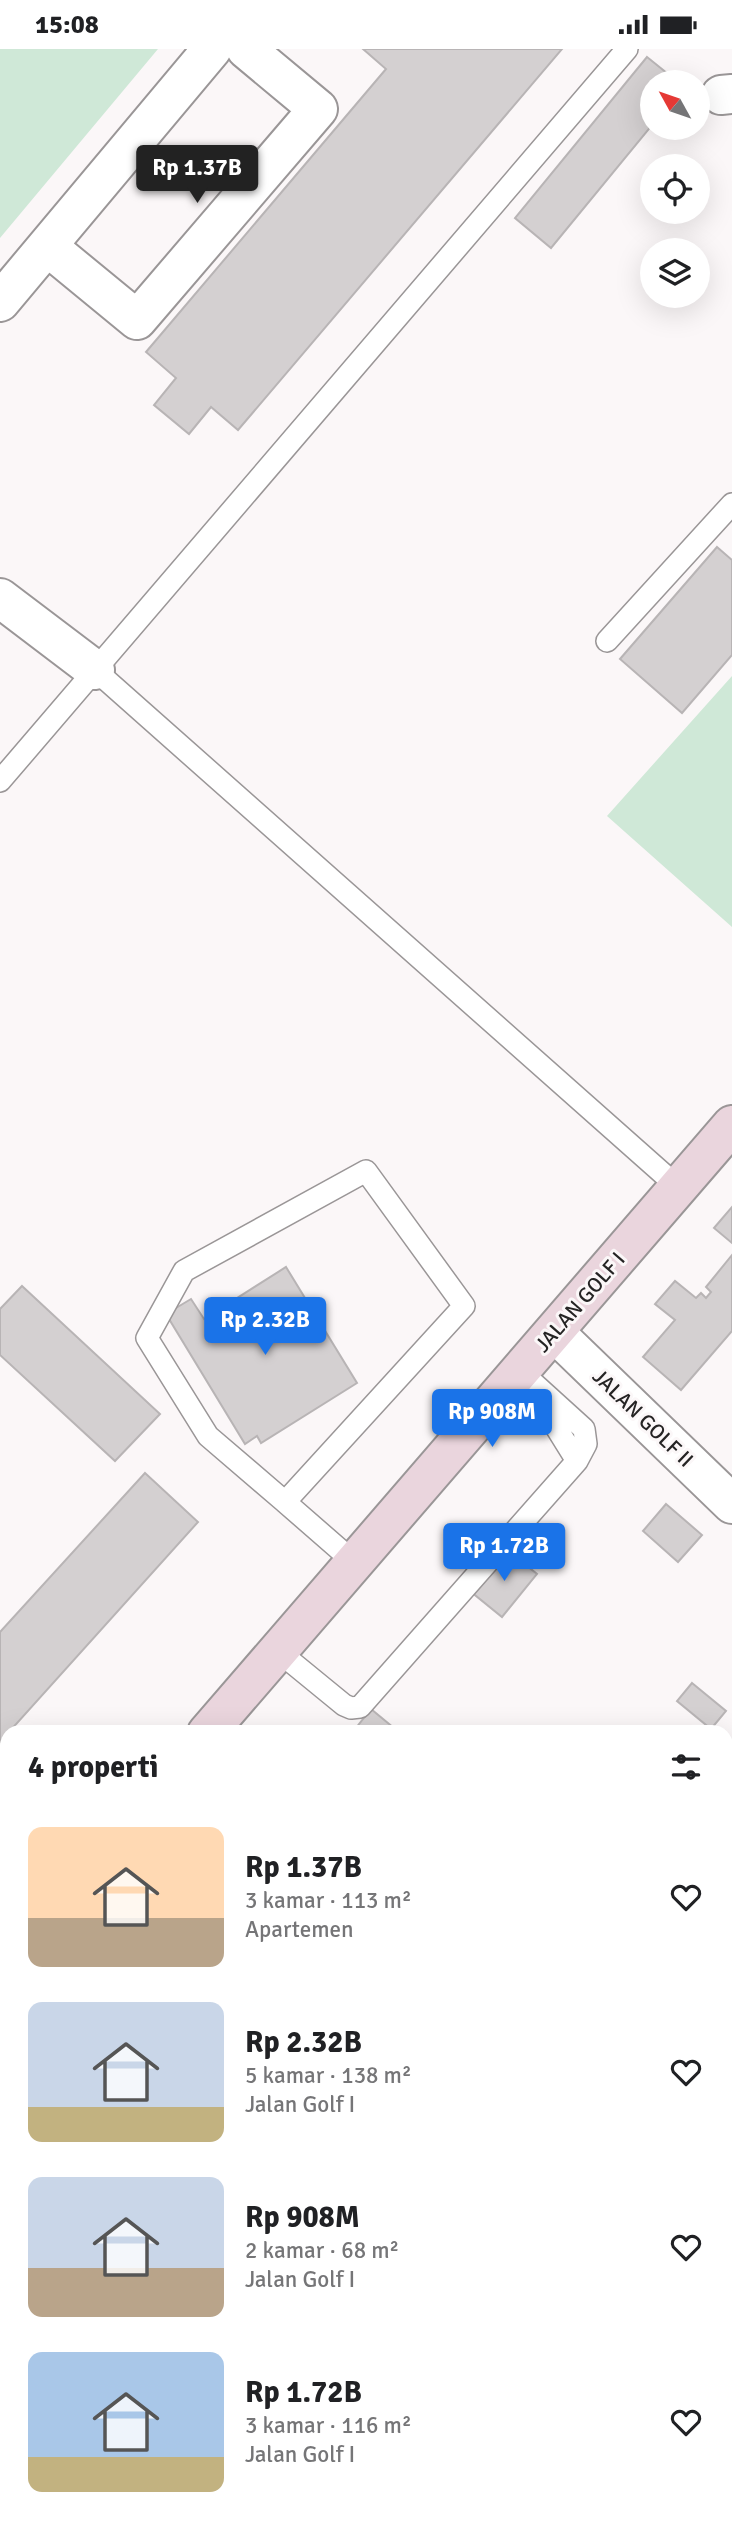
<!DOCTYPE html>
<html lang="id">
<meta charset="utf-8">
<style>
:root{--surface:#fff;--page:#f6f6f6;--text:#202124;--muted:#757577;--accent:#1a73e8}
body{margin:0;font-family:Signika,sans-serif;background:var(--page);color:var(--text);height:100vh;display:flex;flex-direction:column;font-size:26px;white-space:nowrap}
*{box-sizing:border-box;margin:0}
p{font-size:23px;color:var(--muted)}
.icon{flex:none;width:38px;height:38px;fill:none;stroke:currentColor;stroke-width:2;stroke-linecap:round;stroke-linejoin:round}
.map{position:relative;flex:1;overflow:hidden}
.details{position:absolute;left:0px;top:1676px;width:733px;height:800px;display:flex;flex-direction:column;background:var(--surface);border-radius:21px 21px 0 0;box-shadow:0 7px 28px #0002}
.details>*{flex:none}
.needle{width:46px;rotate:310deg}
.tools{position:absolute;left:640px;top:21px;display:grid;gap:14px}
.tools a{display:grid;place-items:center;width:70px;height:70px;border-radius:50%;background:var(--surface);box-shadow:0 7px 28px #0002;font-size:35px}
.price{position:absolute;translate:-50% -60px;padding:0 16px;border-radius:7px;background:var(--accent);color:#fff;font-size:23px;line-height:46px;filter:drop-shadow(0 2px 4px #0008)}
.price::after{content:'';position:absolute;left:50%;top:42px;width:21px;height:16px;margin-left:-10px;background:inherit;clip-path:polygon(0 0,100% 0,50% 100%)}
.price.selected{background:#222;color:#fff}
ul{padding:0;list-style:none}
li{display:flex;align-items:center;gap:21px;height:175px;padding:0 28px}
li span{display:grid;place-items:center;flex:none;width:196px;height:140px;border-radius:14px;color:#555}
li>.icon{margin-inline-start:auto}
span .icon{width:84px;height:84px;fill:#fffc;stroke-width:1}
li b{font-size:30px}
h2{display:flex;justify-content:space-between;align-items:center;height:84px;padding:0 28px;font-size:30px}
.status{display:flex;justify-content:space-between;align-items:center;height:49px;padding:0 35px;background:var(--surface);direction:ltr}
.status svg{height:19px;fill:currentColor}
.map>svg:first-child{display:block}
.green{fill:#cfe8d7}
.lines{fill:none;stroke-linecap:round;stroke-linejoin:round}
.stream{stroke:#9bb8a3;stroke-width:10}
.building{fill:#d4d0d1;stroke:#b8b4b5;stroke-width:2}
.lane-casing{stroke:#9a9697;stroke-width:24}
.street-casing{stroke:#9a9697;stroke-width:42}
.secondary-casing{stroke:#9a9697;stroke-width:42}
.lane{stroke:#fff;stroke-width:21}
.street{stroke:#fff;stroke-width:38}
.secondary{stroke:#ead5dd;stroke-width:38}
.labels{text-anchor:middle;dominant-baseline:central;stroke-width:6;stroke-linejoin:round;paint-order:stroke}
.street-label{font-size:21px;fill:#252424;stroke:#fbf7f8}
</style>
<div class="status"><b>15:08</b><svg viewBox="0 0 49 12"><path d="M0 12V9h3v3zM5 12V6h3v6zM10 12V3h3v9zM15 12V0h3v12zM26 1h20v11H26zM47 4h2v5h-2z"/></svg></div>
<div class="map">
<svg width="732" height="2476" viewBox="0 0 732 2476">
<rect width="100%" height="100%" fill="#fbf7f8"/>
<path class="green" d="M0 0H158L0 189Z
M732 627V878L607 767Z"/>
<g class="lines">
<path class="stream" d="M0 2401 7 2407
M75 2469 82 2476"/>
</g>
<path class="building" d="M363 0H562L238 381 211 358 189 385 154 356 176 329 146 303 386 20Z
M647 8 678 33H653V75L551 199 515 169Z
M717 498 732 511V606L682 664 620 610Z
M732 1158V1194L714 1179Z
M732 1206V1282L681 1341 643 1308 675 1271 655 1255 675 1232 696 1249 701 1244 706 1249 711 1243 706 1238Z
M286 1218 357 1334 261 1394 257 1387 245 1395 166 1265 191 1250 204 1270Z
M22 1237 160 1365 115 1412 0 1306V1260Z
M145 1424 198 1473 0 1693V1583Z
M666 1455 702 1486 678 1513 643 1482Z
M506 1500 537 1525 502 1568 470 1542Z
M692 1634 726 1662 711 1680 677 1652Z
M371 1660 400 1684H352Z
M0 2146 7 2153V2236L0 2244Z
M732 2170V2237L726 2232V2176Z
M732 2363V2417L726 2412V2370Z
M539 2469H649L657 2476H547Z"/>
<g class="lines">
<defs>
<path id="lane" d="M607 592 732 455
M95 621 678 1138
M0 732 627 0
M536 1346 577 1412
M285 1453 208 1387 147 1289 184 1222 366 1122 464 1257 285 1453 355 1514
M278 1602 344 1656 351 1659 360 1658 577 1412 586 1395 584 1380 520 1322
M726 2145 732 2138
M726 2317 732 2310
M687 2469 697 2476
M724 2476 732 2467"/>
<path id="street" d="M721 46 732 45
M47 197 137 271 318 60 246 0
M0 253 212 0
M0 549 95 621
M554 1283 732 1455
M726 1822 732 1815
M0 2058 7 2049"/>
<path id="secondary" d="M207 1684 732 1076
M0 1846 7 1852"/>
</defs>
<use href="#lane" class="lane-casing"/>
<use href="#street" class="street-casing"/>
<use href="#secondary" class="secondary-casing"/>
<use href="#lane" class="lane"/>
<use href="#street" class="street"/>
<use href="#secondary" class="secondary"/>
</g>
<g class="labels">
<g class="street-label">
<text transform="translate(580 1253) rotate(-49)">JALAN GOLF I</text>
<text transform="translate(643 1369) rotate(44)">JALAN GOLF II</text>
</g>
</g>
</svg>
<div class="tools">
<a><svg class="needle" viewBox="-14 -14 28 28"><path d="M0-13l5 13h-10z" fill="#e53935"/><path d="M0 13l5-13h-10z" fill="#757577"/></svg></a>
<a><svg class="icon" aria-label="locate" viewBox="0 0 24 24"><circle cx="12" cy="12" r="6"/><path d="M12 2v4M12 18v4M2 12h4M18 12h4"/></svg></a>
<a><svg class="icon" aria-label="layers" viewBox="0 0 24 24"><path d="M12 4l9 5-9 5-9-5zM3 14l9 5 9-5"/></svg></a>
</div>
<b class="price selected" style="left:197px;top:156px">Rp 1.37B</b>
<b class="price" style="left:265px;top:1308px">Rp 2.32B</b>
<b class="price" style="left:492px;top:1400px">Rp 908M</b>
<b class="price" style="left:504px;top:1534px">Rp 1.72B</b>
<section class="details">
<h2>4 properti<svg class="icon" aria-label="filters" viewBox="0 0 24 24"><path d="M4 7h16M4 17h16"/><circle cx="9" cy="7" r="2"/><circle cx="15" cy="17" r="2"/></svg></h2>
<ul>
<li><span style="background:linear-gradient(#ffd9b3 65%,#b9a48a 0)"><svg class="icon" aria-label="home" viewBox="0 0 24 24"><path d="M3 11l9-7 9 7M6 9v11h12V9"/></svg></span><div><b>Rp 1.37B</b><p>3 kamar · 113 m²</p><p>Apartemen</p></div><svg class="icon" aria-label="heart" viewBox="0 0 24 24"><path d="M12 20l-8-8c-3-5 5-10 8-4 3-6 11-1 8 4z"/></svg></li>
<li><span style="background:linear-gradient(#c9d6e8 75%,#c2b280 0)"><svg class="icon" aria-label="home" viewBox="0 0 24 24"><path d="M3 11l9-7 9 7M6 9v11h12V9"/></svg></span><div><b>Rp 2.32B</b><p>5 kamar · 138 m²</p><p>Jalan Golf I</p></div><svg class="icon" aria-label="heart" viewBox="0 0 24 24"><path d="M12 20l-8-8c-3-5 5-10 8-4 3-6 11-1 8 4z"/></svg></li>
<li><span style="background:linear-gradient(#c9d6e8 65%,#b9a48a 0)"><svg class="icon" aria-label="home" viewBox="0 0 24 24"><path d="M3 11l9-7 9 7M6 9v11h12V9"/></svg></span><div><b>Rp 908M</b><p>2 kamar · 68 m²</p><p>Jalan Golf I</p></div><svg class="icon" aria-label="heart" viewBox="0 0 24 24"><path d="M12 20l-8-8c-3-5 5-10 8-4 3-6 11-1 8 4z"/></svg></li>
<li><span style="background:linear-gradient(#a9c7e8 75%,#c2b280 0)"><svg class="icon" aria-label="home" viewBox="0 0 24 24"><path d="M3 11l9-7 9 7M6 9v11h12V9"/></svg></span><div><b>Rp 1.72B</b><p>3 kamar · 116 m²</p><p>Jalan Golf I</p></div><svg class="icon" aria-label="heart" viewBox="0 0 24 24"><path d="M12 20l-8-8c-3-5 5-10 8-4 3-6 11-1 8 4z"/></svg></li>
</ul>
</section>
</div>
